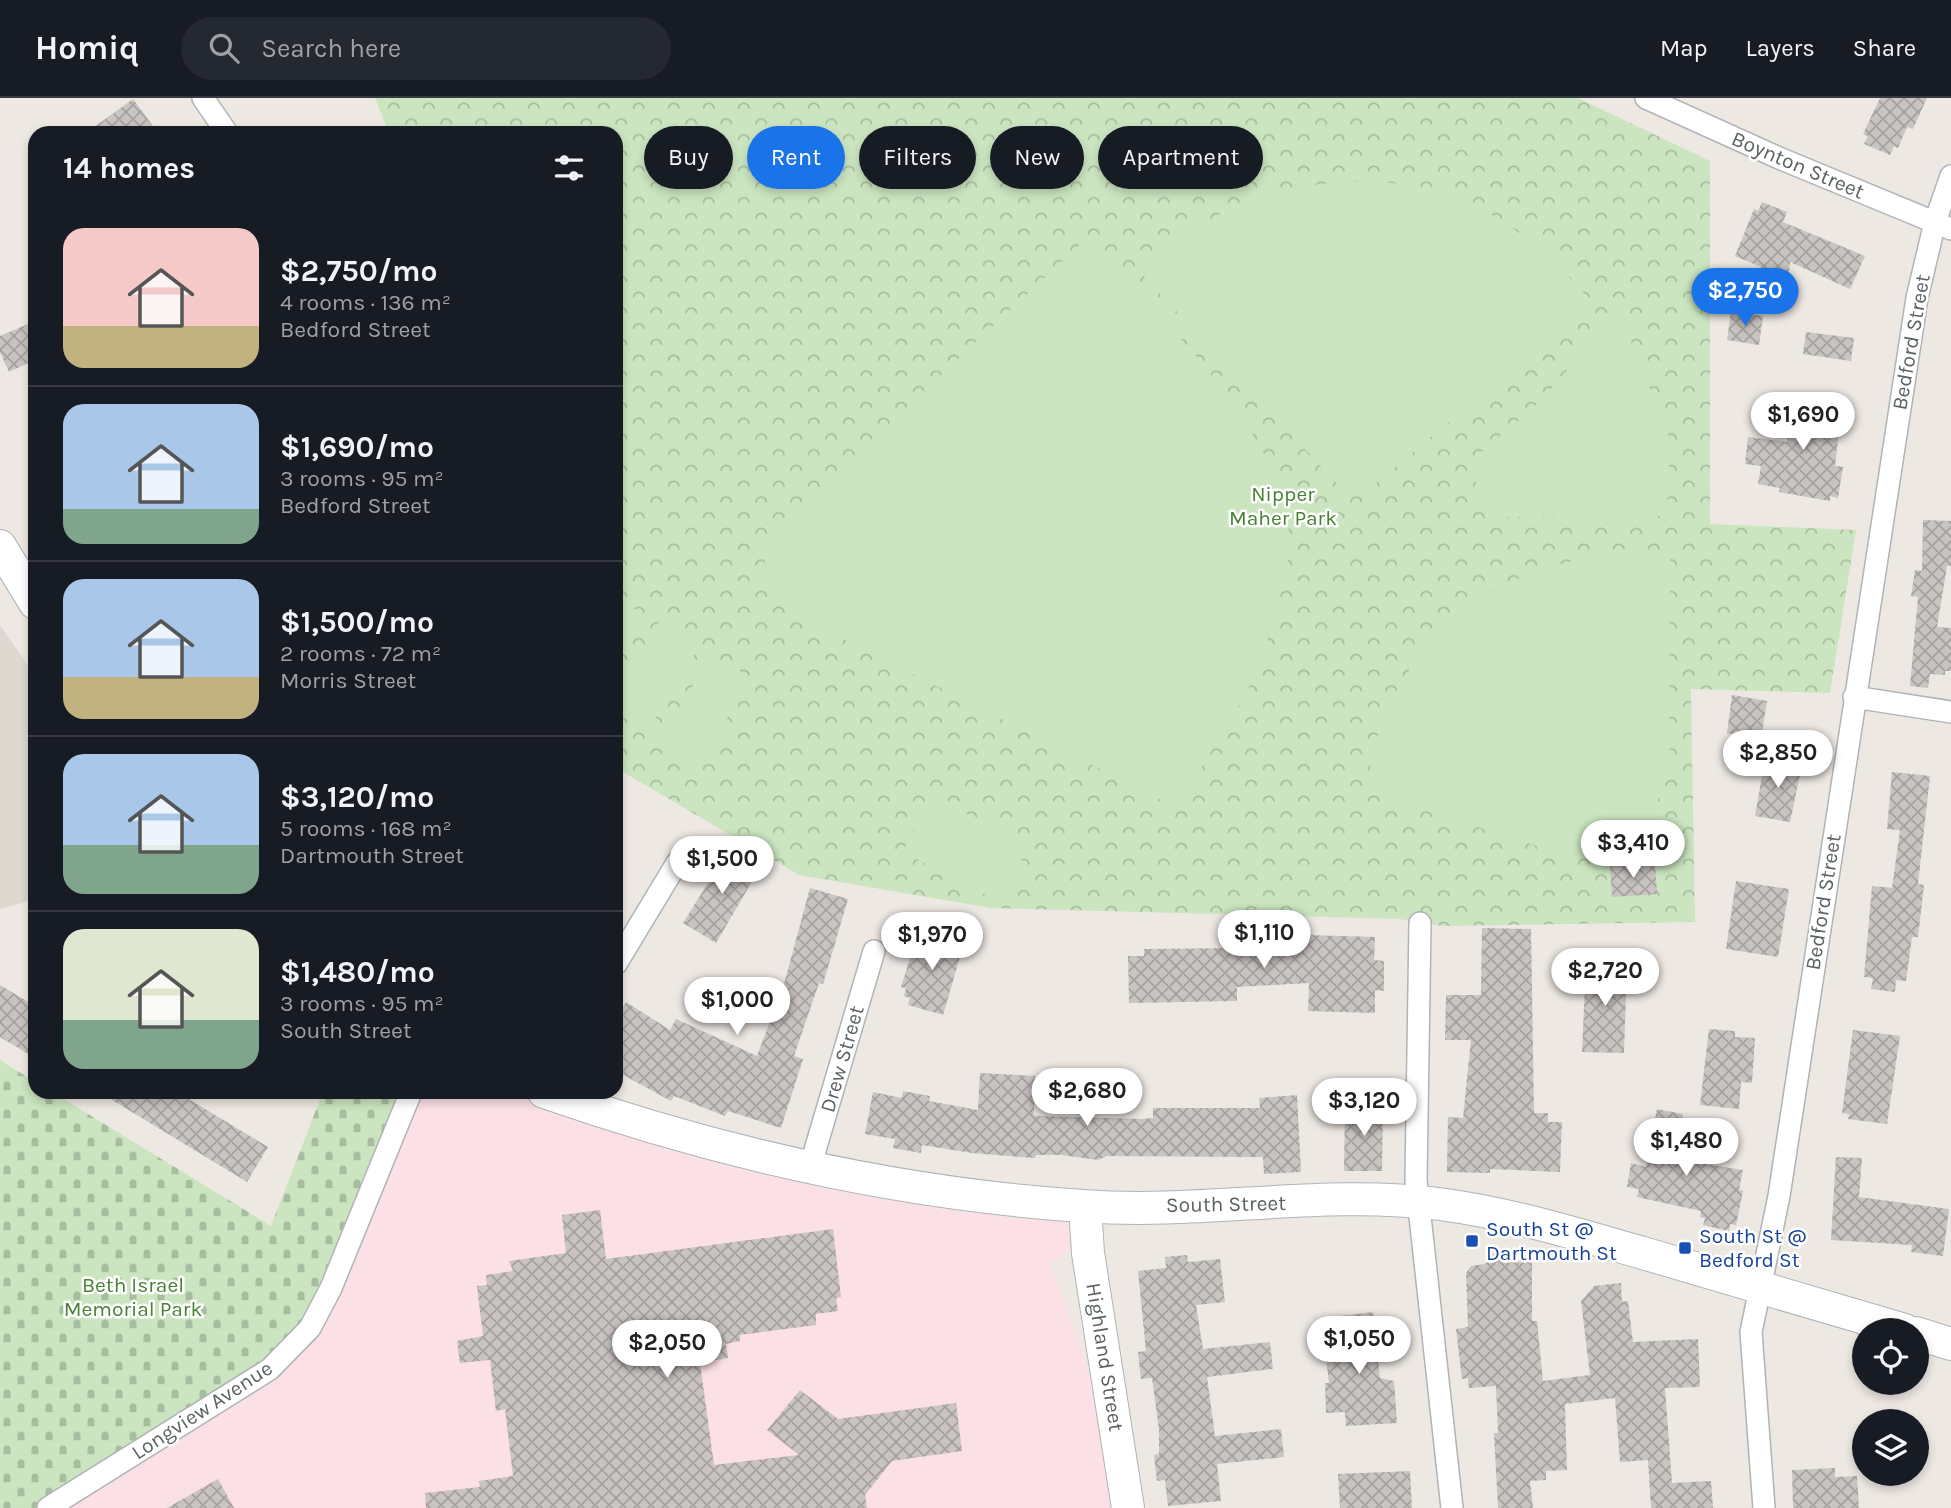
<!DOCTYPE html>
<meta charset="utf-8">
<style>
:root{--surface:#171b24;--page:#242831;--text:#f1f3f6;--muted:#9ea1a6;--line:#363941;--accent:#1a73e8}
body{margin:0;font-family:Karla,sans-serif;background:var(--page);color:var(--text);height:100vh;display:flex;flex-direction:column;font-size:26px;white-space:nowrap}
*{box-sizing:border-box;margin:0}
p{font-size:23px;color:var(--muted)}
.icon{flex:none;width:38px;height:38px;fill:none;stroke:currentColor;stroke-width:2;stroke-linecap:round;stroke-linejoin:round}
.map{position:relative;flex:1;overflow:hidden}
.sheet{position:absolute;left:28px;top:28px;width:595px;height:973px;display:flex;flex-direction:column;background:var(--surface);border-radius:21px;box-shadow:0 4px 10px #0003}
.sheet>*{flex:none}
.hud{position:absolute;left:644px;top:28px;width:665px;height:63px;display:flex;gap:14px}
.fabs{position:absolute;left:1852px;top:1220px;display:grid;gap:14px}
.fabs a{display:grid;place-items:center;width:77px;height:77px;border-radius:50%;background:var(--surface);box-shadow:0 4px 10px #0003;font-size:35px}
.price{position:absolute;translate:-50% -60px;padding:0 16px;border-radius:24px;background:#fff;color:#222;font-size:23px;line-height:46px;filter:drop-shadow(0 2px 4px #0008)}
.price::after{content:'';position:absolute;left:50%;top:42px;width:21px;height:16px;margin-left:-10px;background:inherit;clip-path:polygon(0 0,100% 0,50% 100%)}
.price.on{background:var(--accent);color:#fff}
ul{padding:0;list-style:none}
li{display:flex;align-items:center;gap:21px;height:175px;padding:0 35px}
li+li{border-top:2px solid var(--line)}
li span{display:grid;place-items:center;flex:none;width:196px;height:140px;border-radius:21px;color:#555}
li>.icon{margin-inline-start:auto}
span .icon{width:84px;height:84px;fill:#fffc;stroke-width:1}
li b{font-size:30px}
h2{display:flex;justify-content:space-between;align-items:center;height:84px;padding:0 35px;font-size:30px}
.pill{padding:0 24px;border-radius:32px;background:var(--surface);box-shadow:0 4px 10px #0003;font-size:24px;line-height:63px}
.pill.on{background:var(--accent);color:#fff}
header{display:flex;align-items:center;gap:42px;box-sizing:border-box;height:98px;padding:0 35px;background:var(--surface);border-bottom:2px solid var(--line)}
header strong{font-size:33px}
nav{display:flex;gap:38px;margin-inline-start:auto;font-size:24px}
.search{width:490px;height:63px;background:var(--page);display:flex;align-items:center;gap:18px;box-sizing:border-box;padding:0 24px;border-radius:38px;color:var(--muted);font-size:26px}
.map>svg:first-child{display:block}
.education{fill:#ded8d1}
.medical{fill:#fbe0e5}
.cemetery{fill:url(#cemetery-stones)}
.park{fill:url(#park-crowns)}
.pitch{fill:#cbe5c0}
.building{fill:url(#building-cross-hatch)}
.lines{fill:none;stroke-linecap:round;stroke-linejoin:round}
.street-casing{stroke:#afb4b6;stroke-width:24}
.secondary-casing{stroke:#aeb4b6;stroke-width:34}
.street{stroke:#fff;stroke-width:21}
.secondary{stroke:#fff;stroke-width:32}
.transit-dot{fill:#1a4fb4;stroke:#fff;stroke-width:2.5}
.labels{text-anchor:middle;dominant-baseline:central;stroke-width:5;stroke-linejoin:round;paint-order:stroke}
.street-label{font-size:21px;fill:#5b6264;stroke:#fff}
.park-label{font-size:21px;fill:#488135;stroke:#fff}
.transit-label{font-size:21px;fill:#164399;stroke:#fff;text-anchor:start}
</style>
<header>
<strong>Homiq</strong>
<div class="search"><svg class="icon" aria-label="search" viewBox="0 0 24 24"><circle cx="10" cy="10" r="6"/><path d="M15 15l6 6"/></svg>Search here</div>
<nav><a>Map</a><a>Layers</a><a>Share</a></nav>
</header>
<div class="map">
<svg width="1951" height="1410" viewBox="0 0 1951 1410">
<defs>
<pattern id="cemetery-stones" width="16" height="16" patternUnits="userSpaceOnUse" patternTransform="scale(1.75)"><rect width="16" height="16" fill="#cbe5c0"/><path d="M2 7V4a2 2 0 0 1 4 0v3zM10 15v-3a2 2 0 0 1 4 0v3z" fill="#a8bda0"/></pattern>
<pattern id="park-crowns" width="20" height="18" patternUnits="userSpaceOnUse" patternTransform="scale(1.75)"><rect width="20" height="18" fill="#cbe5c0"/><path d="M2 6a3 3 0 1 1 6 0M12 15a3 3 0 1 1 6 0" fill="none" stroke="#a8bda0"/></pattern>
<pattern id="building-cross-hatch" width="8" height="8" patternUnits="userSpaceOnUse" patternTransform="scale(1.75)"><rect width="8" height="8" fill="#c9c3c1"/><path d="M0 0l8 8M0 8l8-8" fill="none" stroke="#a6a2a0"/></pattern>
</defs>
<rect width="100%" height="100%" fill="#eee8e3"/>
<path class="education" d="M0 527 35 578V801L0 811Z"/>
<path class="medical" d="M411 994H544L593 1011 1085 1109 1087 1140 1050 1166 1122 1366 1128 1410H48Z"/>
<path class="cemetery" d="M0 962 35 984V994H52L271 1128 323 994H411L293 1250 48 1410H0Z"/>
<path class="park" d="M375 0H1578L1710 63V426L1856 432 1830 595 1691 591 1695 824 1442 828 1399 821 991 810 799 777 616 670V35H389Z"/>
<path class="pitch" d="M1374 83C1393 86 1414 87 1432 92 1498 110 1550 154 1592 205L1364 395 1344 393 1140 174C1224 104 1265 86 1374 83Z
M1085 142C1156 212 1279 330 1289 433 1293 467 1267 549 1252 582 1232 626 1201 668 1175 709L769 503 763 444Z
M1618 212 1670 341 1667 408 1657 420 1493 419 1475 409 1477 358 1542 302Z
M1643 455 1670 459 1669 661 1651 726 1630 742 1617 740 1607 761 1572 759 1365 693C1370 673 1373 650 1380 630 1422 515 1524 457 1643 455Z
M616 500 645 517 616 566Z
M659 524 699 548 647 634 616 615V596Z
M712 556 751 580 700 665 661 641Z
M931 698 1029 748 1000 804 903 754Z"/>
<path class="building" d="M1880 0H1927L1913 31 1907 29 1898 50 1894 48 1890 57 1864 46 1868 38 1863 36Z
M133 1 158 35H86Z
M1762 104 1787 114 1783 124 1865 158 1850 191 1790 164 1784 213 1756 209 1761 169 1735 158 1754 111 1758 113Z
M1731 213 1763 218 1759 247 1727 242Z
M35 223V262L9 274 0 254V238Z
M1806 234 1854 240 1851 263 1803 256Z
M1792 298 1842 303 1835 368 1843 369 1838 400 1830 398V403L1779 394 1780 390 1758 386 1761 368 1745 366 1748 339 1787 344Z
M1923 422 1951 423V468H1947L1937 529 1951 530V573H1945V577L1930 576 1928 590 1910 588 1918 499 1911 498 1915 472 1922 473Z
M1732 597 1767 603 1761 641 1727 635Z
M1765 661 1802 667 1790 724 1755 718Z
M1892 674 1930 678 1918 786 1924 787 1918 839H1912L1906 883 1896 882 1895 894 1871 891 1873 880 1864 879 1872 788 1892 790 1900 732 1887 731Z
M730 750 760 770 716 845 683 825Z
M1655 765 1657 796 1612 799 1610 768Z
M1736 783 1789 791 1778 859 1726 851Z
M810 790 848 801 823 886 819 885 794 958 803 961 781 1030 728 1013 725 1018 674 998 671 1003 616 973V920L626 904 670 932 676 921 757 958 784 886Z
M1272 818 1273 836 1375 839 1374 862 1384 863V893L1375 892V915L1308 913 1309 885 1237 889V903L1129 905 1128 858H1144V851L1243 850 1241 820Z
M1482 830 1531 831 1534 1015H1548V1024H1562L1560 1074 1490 1071V1075L1447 1074 1448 1019 1463 1020 1471 942H1445L1446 897H1481Z
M919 832 964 845 943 917 908 907 910 900 904 898 906 890 901 889Z
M1586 865 1627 867 1624 955 1582 954Z
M0 887 35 908V960L0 939Z
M1709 931 1735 933V939L1755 940 1752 985 1741 984 1739 1011 1700 1007Z
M1853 932 1900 938 1887 1026 1848 1021 1849 1016 1842 1015Z
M980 975 1035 978 1034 1017 1038 1018 1143 1021 1153 1020V1010H1260L1259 1000 1297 997 1301 1074 1264 1076 1263 1059 1107 1058 1098 1062 1062 1057H1036L1035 1060 972 1055 922 1047 921 1055 893 1050 895 1041 865 1036 873 994 902 1000 903 993 930 998 929 1003 978 1012Z
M99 994H177L268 1049 247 1084Z
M1345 1007H1383L1382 1073H1344Z
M1657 1011 1683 1016 1674 1061 1743 1072 1739 1092 1743 1093 1736 1127 1730 1126 1729 1133 1703 1127 1705 1120 1700 1119 1701 1113 1637 1099 1639 1091 1627 1089 1631 1065 1646 1069Z
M1836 1059 1862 1060 1859 1099 1949 1111 1943 1158 1911 1154 1912 1147 1831 1142Z
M600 1112 606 1161 833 1131 841 1199 836 1200 838 1213 816 1216V1227L740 1237V1243L726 1246 728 1260 700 1265 714 1367 799 1357 767 1332 800 1292 838 1321 956 1305 962 1353 892 1363 865 1397 867 1410H426L425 1395 480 1389 479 1383 513 1378 505 1311 496 1313 490 1262 460 1265 457 1243 483 1238 477 1188 487 1187 486 1177 513 1173 509 1163 566 1155 562 1117Z
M1498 1151 1508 1164 1532 1163V1223H1537L1543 1283 1590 1277 1581 1203 1594 1188 1621 1185 1622 1204 1628 1203 1633 1244 1698 1241 1700 1289 1665 1290 1672 1385 1711 1383 1713 1410H1651L1648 1362 1620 1364 1615 1300 1565 1306 1567 1372 1546 1373V1382L1530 1383 1533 1410H1498L1494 1335H1498L1496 1288 1469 1290 1468 1280 1462 1281 1456 1231 1468 1229 1466 1175 1471 1168 1485 1166Z
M1187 1157 1188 1164 1220 1161 1225 1204 1196 1207 1203 1251 1270 1244 1273 1271 1207 1279 1215 1338 1281 1331 1284 1359 1217 1366 1221 1403 1168 1408 1165 1382 1157 1383 1154 1357 1159 1356V1332L1152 1280 1141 1281 1138 1254 1146 1253 1138 1173 1166 1170 1165 1159Z
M1373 1214 1380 1280 1394 1283 1397 1325 1346 1328 1345 1314 1326 1315 1325 1285H1329L1326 1260 1338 1259 1335 1233H1340L1341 1218Z
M1835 1370V1379L1857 1378 1859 1410H1793L1792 1372Z
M1410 1373 1412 1410H1340L1338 1376Z
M218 1381 234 1410H167Z"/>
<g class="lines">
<defs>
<path id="street" d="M203 0 227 35
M1646 0 1779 60 1951 131
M1854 599 1951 614
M1420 825 1416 1082 1452 1410
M616 866 677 765
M810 1069 874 853
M48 1410 270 1271 310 1230 331 1190 411 994
M1764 1410 1751 1234 1779 1098 1917 200 1935 124 1951 78"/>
<path id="secondary" d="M0 448 35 505
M544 994C716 1054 901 1096 1083 1108 1201 1117 1322 1091 1439 1106 1509 1115 1576 1136 1643 1155 1731 1180 1818 1206 1905 1232
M1085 1109 1088 1155 1128 1410
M1916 1235 1951 1246"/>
</defs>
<use href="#street" class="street-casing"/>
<use href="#secondary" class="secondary-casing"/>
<use href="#street" class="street"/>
<use href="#secondary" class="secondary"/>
</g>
<g class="transit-dot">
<rect x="1465" y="1136" width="14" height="14" rx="3.5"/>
<rect x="1678" y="1143" width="14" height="14" rx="3.5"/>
</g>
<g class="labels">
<g class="street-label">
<text transform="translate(1798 67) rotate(23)">Boynton Street</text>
<text transform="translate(1911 244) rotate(-80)">Bedford Street</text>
<text transform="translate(1823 804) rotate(-81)">Bedford Street</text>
<text transform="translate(842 961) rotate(-74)">Drew Street</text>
<text transform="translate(1226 1106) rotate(-1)">South Street</text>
<text transform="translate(1105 1259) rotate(81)">Highland Street</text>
<text transform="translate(202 1312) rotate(-33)">Longview Avenue</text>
</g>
<g class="park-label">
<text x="1283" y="396">Nipper<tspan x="1283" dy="24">Maher Park</tspan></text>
<text x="133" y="1187">Beth Israel<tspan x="133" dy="24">Memorial Park</tspan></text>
</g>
<g class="transit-label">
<text x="1486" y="1131">South St @<tspan x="1486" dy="24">Dartmouth St</tspan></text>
<text x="1699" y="1138">South St @<tspan x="1699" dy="24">Bedford St</tspan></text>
</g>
</g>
</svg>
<div class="fabs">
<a><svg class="icon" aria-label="locate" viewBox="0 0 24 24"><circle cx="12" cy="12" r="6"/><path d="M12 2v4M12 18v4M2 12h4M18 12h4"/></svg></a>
<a><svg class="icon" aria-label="layers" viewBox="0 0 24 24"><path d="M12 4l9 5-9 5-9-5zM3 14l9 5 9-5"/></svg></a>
</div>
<b class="price on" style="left:1745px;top:230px">$2,750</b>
<b class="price" style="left:1803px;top:354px">$1,690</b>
<b class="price" style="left:1778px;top:692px">$2,850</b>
<b class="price" style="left:1633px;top:782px">$3,410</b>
<b class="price" style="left:722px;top:798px">$1,500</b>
<b class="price" style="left:1264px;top:872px">$1,110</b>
<b class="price" style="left:932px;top:874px">$1,970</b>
<b class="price" style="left:1605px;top:910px">$2,720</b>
<b class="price" style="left:737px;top:939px">$1,000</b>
<b class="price" style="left:1087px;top:1030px">$2,680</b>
<b class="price" style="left:1364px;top:1040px">$3,120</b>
<b class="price" style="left:1686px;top:1080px">$1,480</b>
<b class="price" style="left:1359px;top:1278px">$1,050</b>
<b class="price" style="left:667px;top:1282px">$2,050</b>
<div class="hud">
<a class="pill">Buy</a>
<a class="pill on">Rent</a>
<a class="pill">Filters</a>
<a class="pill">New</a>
<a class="pill">Apartment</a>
</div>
<section class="sheet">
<h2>14 homes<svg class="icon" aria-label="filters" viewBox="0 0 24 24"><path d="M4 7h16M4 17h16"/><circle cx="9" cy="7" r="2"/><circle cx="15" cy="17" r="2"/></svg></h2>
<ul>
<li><span style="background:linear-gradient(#f6c9c9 70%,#c2b280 0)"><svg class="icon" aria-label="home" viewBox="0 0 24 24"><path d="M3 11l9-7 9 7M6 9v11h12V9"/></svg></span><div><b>$2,750/mo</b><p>4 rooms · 136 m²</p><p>Bedford Street</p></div></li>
<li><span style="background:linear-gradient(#a9c7e8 75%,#7fa58c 0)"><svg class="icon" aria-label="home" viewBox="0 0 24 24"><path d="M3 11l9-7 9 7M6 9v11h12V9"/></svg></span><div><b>$1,690/mo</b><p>3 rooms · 95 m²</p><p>Bedford Street</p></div></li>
<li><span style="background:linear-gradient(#a9c7e8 70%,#c2b280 0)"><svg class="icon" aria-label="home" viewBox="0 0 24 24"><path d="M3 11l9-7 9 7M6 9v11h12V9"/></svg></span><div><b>$1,500/mo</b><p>2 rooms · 72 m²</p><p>Morris Street</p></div></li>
<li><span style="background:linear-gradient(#a9c7e8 65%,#7fa58c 0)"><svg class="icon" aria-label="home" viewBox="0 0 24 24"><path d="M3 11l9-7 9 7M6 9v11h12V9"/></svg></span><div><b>$3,120/mo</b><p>5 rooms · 168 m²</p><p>Dartmouth Street</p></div></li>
<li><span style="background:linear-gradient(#dfe7d0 65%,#7fa58c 0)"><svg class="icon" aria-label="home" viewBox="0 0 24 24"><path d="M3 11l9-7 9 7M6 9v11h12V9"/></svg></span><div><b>$1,480/mo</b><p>3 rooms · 95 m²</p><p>South Street</p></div></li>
</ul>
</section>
</div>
